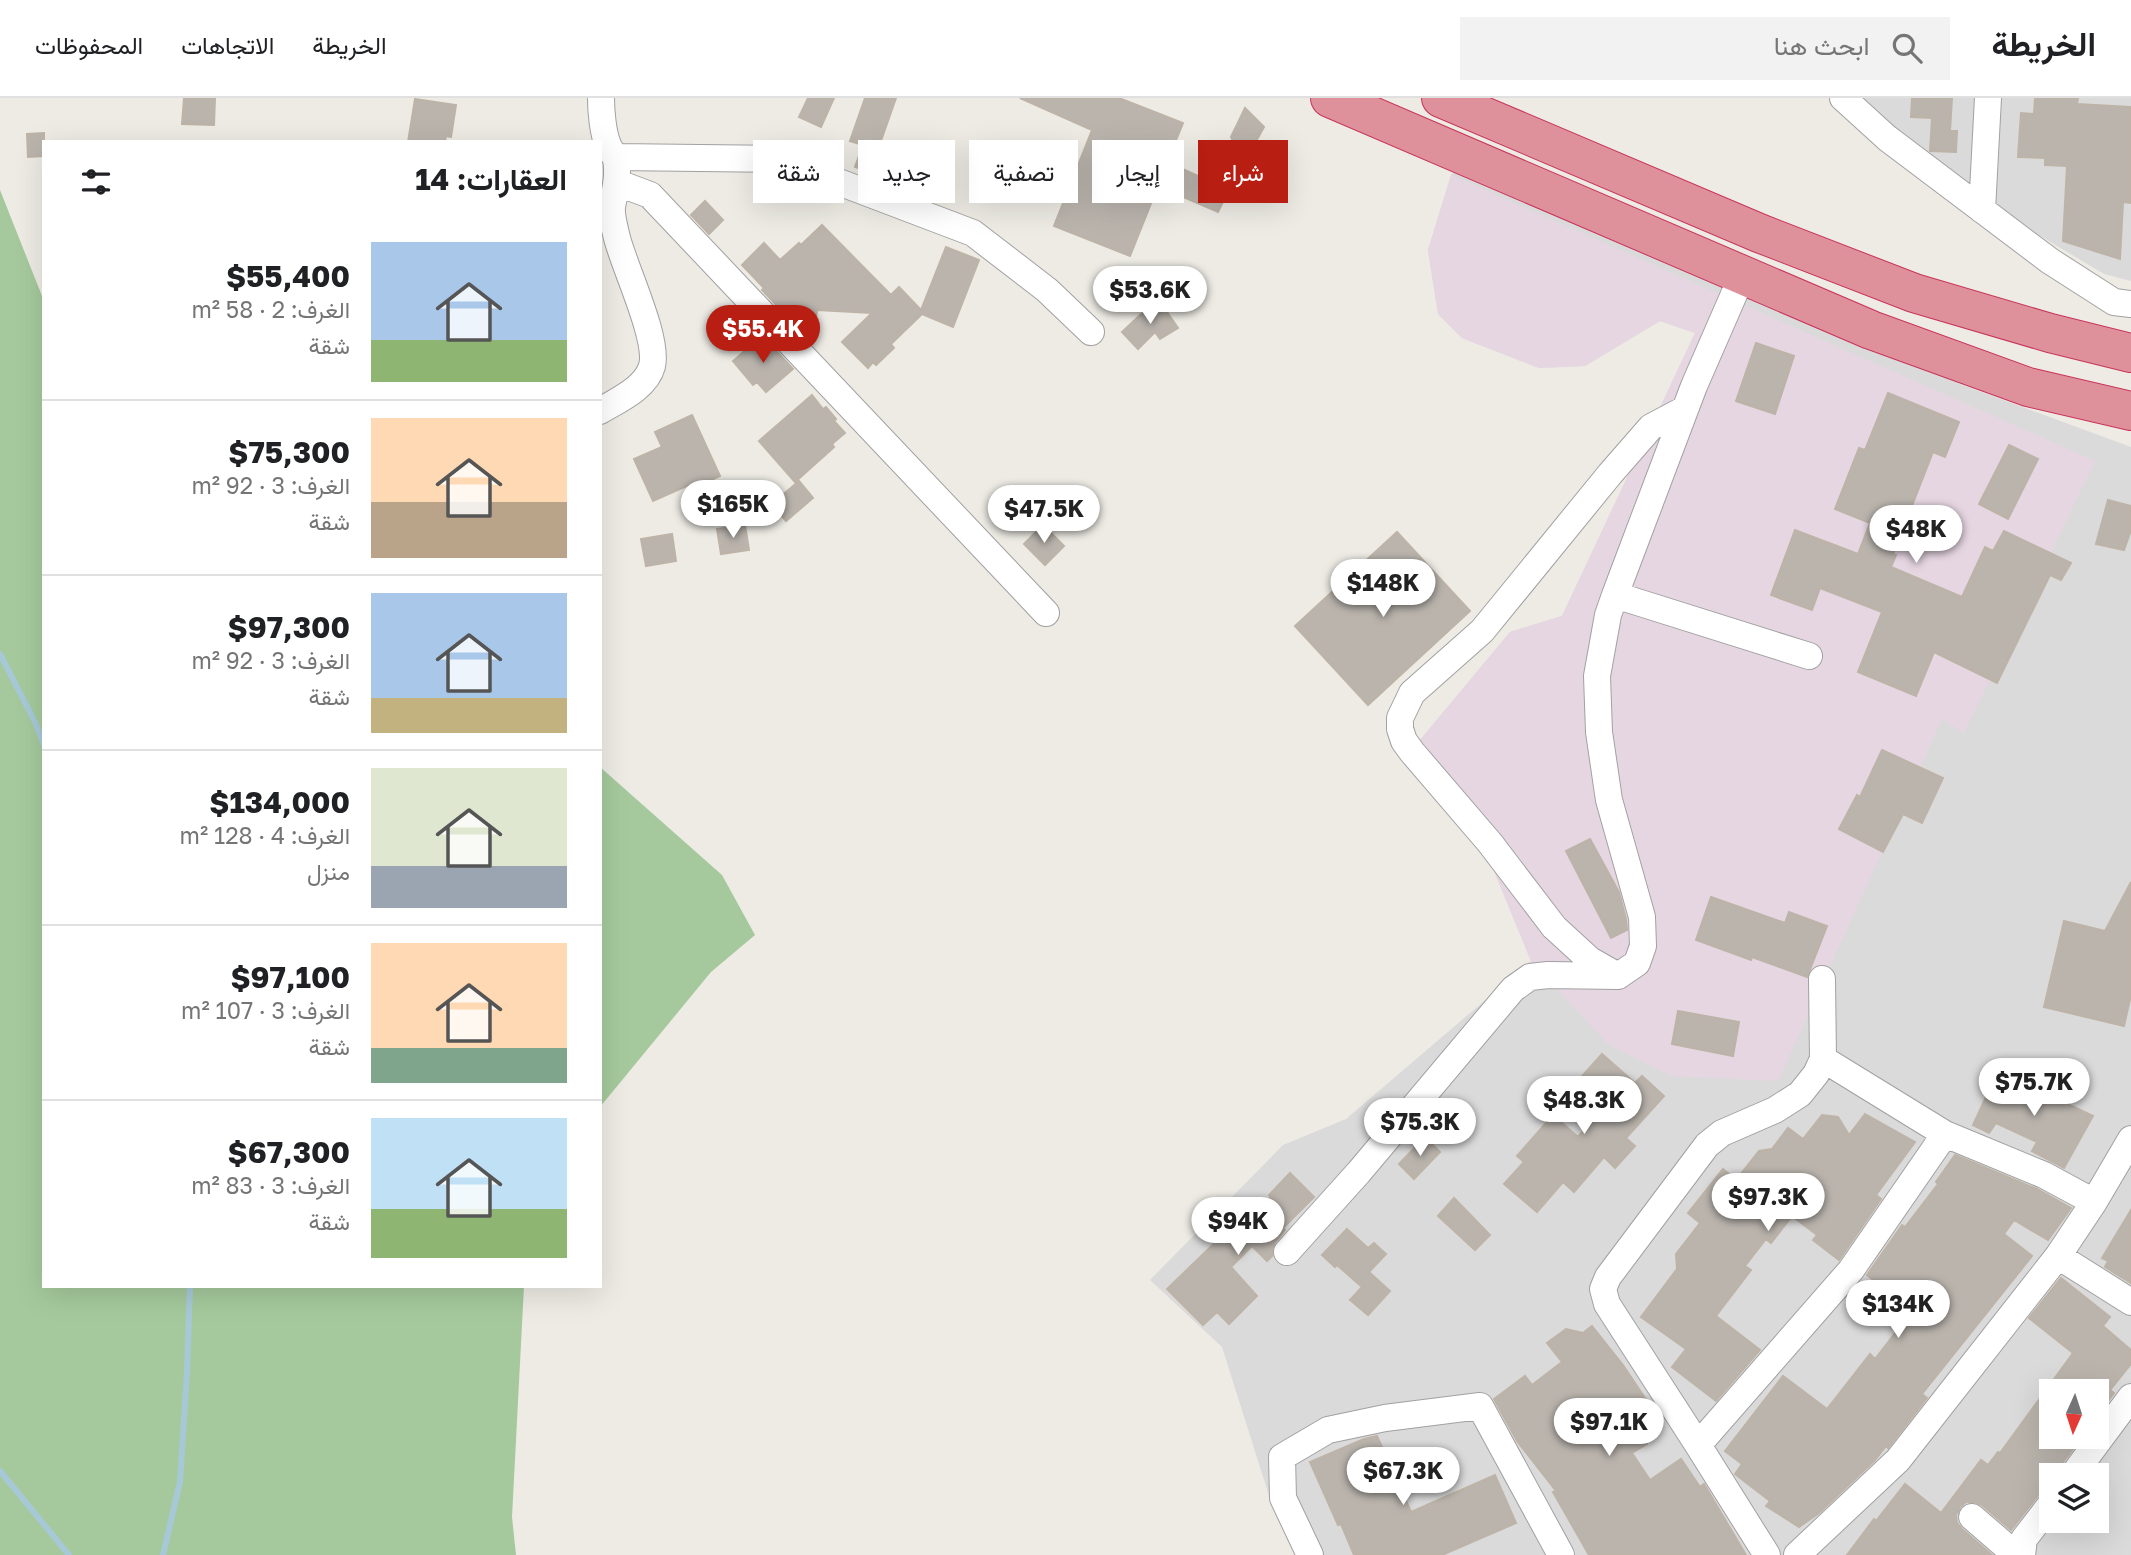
<!DOCTYPE html>
<html lang="ar">
<meta charset="utf-8">
<style>
:root{--surface:#fff;--page:#f2f2f2;--text:#202124;--muted:#757577;--line:#e0e0e0;--accent:#b81e11}
body{margin:0;font-family:"Golos Text",Vazirmatn,sans-serif;background:var(--page);color:var(--text);direction:rtl;height:100vh;display:flex;flex-direction:column;font-size:26px;white-space:nowrap}
*{box-sizing:border-box;margin:0}
p{font-size:23px;color:var(--muted)}
.icon{flex:none;width:38px;height:38px;fill:none;stroke:currentColor;stroke-width:2;stroke-linecap:round;stroke-linejoin:round}
.map{position:relative;flex:1;overflow:hidden;direction:ltr}
.side{position:absolute;left:42px;top:42px;width:560px;height:1148px;display:flex;flex-direction:column;background:var(--surface);border-radius:0px;box-shadow:0 7px 28px #0002;direction:rtl}
.side>*{flex:none}
.hud{position:absolute;left:623px;top:42px;width:665px;height:63px;direction:rtl;display:flex;gap:14px}
.needle{width:46px;rotate:183deg}
.controls{position:absolute;left:2039px;top:1281px;display:grid;gap:14px}
.controls a{display:grid;place-items:center;width:70px;height:70px;border-radius:0px;background:var(--surface);box-shadow:0 7px 28px #0002;font-size:35px}
.price{position:absolute;translate:-50% -60px;padding:0 16px;border-radius:24px;background:#fff;color:#222;font-size:23px;line-height:46px;filter:drop-shadow(0 2px 4px #0008)}
.price::after{content:'';position:absolute;left:50%;top:42px;width:21px;height:16px;margin-left:-10px;background:inherit;clip-path:polygon(0 0,100% 0,50% 100%)}
.price.selected{background:var(--accent);color:#fff}
ul{padding:0;list-style:none}
li{display:flex;align-items:center;gap:21px;height:175px;padding:0 35px}
li+li{border-top:2px solid var(--line)}
li span{display:grid;place-items:center;flex:none;width:196px;height:140px;border-radius:0px;color:#555}
li>.icon{margin-inline-start:auto}
span .icon{width:84px;height:84px;fill:#fffc;stroke-width:1}
li b{font-size:30px}
h2{display:flex;justify-content:space-between;align-items:center;height:84px;padding:0 35px;font-size:30px}
.pill{padding:0 24px;border-radius:0px;background:var(--surface);box-shadow:0 7px 28px #0002;font-size:24px;line-height:63px}
.pill.selected{background:var(--accent);color:#fff}
header{display:flex;align-items:center;gap:42px;box-sizing:border-box;height:98px;padding:0 35px;background:var(--surface);border-bottom:2px solid var(--line)}
header strong{font-size:33px}
nav{display:flex;gap:38px;margin-inline-start:auto;font-size:24px}
.search{width:490px;height:63px;background:var(--page);display:flex;align-items:center;gap:18px;box-sizing:border-box;padding:0 24px;border-radius:0px;color:var(--muted);font-size:26px}
.map>svg:first-child{display:block}
.residential{fill:#dbdada;fill-rule:evenodd}
.industrial{fill:#e6d6e2}
.forest{fill:#a5c99c}
.lines{fill:none;stroke-linecap:round;stroke-linejoin:round}
.stream{stroke:#a7c9d7;stroke-width:6}
.building{fill:#bab4ad;stroke:#bdb3a7;stroke-width:2}
.minor-casing{stroke:#a1a1a1;stroke-width:28}
.highway-casing{stroke:#c9335b;stroke-width:40}
.minor{stroke:#fff;stroke-width:26}
.highway{stroke:#de919a;stroke-width:38}
</style>
<header>
<strong>الخريطة</strong>
<div class="search"><svg class="icon" aria-label="search" viewBox="0 0 24 24"><circle cx="10" cy="10" r="6"/><path d="M15 15l6 6"/></svg>ابحث هنا</div>
<nav><a>الخريطة</a><a>الاتجاهات</a><a>المحفوظات</a></nav>
</header>
<div class="map">
<svg width="2131" height="1457" viewBox="0 0 2131 1457">
<rect width="100%" height="100%" fill="#edebe4"/>
<path class="residential" d="M1845 0H2131V183L2104 176 1945 81Z
M1461 66 1965 288 2131 349V1457H1296L1272 1407 1222 1249 1150 1182 1283 1047 1346 1021 1531 863 1485 751 1420 642 1510 534 1562 518 1695 235 1660 223 1585 268 1539 270 1462 240 1438 216 1428 152 1451 77ZM2051 1293H2096V1339H2051ZM2051 1377H2096V1423H2051Z"/>
<path class="industrial" d="M1451 77 2095 363 1964 635 1942 621 1778 983 1672 978 1609 947 1531 863 1485 751 1419 675 1420 642 1510 534 1562 518 1695 235 1660 223 1585 268 1539 270 1462 240 1438 216 1428 152Z"/>
<path class="forest" d="M0 92 44 203V1188H524L512 1419 516 1457H0Z
M600 669 722 777 755 837 711 874 600 1009Z"/>
<g class="lines">
<path class="stream" d="M0 556 35 624 44 647
M0 1373 69 1457
M163 1457 180 1384 187 1274 190 1188"/>
</g>
<path class="building" d="M184 0H215L214 27 182 26Z
M808 0H834L821 29 799 19Z
M865 0H896L870 74 855 69 863 47 850 43Z
M1020 0H1119L1183 25 1167 64 1229 92 1218 114 1158 88 1130 158 1054 128 1092 32Z
M1912 0H1952L1950 33H1957L1956 54 1930 53 1932 20 1911 19Z
M2035 0H2078L2077 6 2131 9V105L2123 104 2120 161 2063 143 2067 68 2045 67V60L2018 59 2021 15 2034 16Z
M415 1 456 7 451 39 446 38 445 44H408Z
M1245 10 1264 29 1244 65 1231 39Z
M44 35V58L28 59 27 36Z
M705 103 723 122 709 136 691 117Z
M822 127 891 197 899 189 921 212 946 149 979 162 953 229 922 216 891 246 894 250 876 267 873 264 868 270 842 244 872 215 817 212 816 220 787 218 762 192 764 190 742 167 764 145 780 162 799 145 801 147Z
M1160 204 1178 230 1160 241 1155 234 1138 251 1122 234 1140 217Z
M762 238 793 271 766 294 757 284 753 287 733 263Z
M1756 245 1794 258 1775 316 1736 303Z
M1888 295 1959 324 1945 359 1933 354 1893 456 1896 457 1891 469 1962 499 1985 449 1993 453 2004 433 2071 465 2061 482 2050 477 1997 585 1934 554 1916 598 1858 574 1882 514 1820 490 1812 512 1771 497 1795 432 1858 456 1870 425 1835 411 1859 350 1865 352Z
M812 297 823 311 826 309 836 321 834 323 845 335 832 346 834 349 795 384 759 343Z
M692 317 720 378 693 390 691 386 653 403 634 361 662 349 655 334Z
M2009 347 2038 361 2008 421 1979 406Z
M799 383 813 400 786 423 772 406Z
M2108 402 2131 408V432L2124 452 2096 446Z
M745 427 749 452 721 456 717 431Z
M1043 427 1064 448 1045 467 1024 446Z
M1397 434 1470 513 1368 607 1295 528Z
M672 436 676 463 646 468 641 441Z
M1882 652 1943 680 1922 725 1903 716 1883 754 1839 731 1857 697 1860 699Z
M1590 741 1619 794 1626 821 1627 832 1611 840 1566 753Z
M2131 784V897L2124 928 2044 909 2064 823 2105 833Z
M1711 799 1785 825 1789 814 1827 828 1807 879 1752 859 1751 862 1696 842Z
M1678 913 1739 924 1733 958 1672 946Z
M1602 956 1635 985 1642 978 1664 998 1626 1040 1635 1048 1615 1070 1604 1059 1574 1094 1563 1084 1537 1114 1504 1086 1524 1064 1517 1058 1553 1017 1578 1039 1605 1008 1577 984Z
M1998 973 2093 1018 2064 1070 2032 1053 2037 1044 1996 1025 1989 1035 1973 1027Z
M1865 1016 1915 1044 1876 1097 1881 1101 1839 1162 1813 1142 1817 1137 1792 1118 1771 1145 1766 1141 1745 1168 1751 1172 1716 1218 1760 1252 1716 1303 1672 1269 1686 1251 1641 1219 1677 1171 1676 1156 1700 1125 1688 1115 1723 1071 1736 1082 1759 1053 1772 1051 1788 1030 1803 1041 1822 1017 1838 1019 1849 1037Z
M1425 1039 1440 1054 1414 1081 1399 1066Z
M1955 1057 2037 1091 2071 1110 2048 1142 2014 1122 2004 1136 2032 1158 1922 1296 1927 1300 1888 1350 1886 1348 1875 1362 1819 1415 1799 1429 1766 1408 1770 1403 1735 1376 1742 1366 1725 1353 1783 1278 1827 1311 1870 1256 1875 1261 1913 1212 1867 1177 1902 1127 1905 1129 1938 1086 1936 1084Z
M1290 1075 1314 1099 1283 1130 1285 1132 1275 1144 1272 1151V1158L1267 1163 1252 1148 1231 1169 1257 1198 1229 1226 1217 1214 1203 1227 1167 1191 1223 1137 1228 1143 1271 1099 1269 1097Z
M1454 1100 1490 1137 1475 1152 1438 1118Z
M2131 1112V1185L2105 1169 2108 1163 2102 1160Z
M1347 1131 1368 1150 1374 1145 1386 1156 1369 1174 1390 1193 1368 1217 1350 1202 1362 1189 1337 1167 1335 1169 1322 1157Z
M2061 1180 2110 1219 2103 1228 2131 1252V1266L2110 1292 2114 1295 2096 1319V1293H2051V1339H2082L2060 1368 2058 1377H2051V1386L2047 1391 2039 1396 2011 1432 1982 1407 1976 1404H1966L1960 1409 1956 1417 1957 1425 1962 1431 1992 1457H1847L1874 1421 1876 1423 1905 1386 1941 1415 1981 1362 1988 1367 1998 1354 2000 1355 2073 1255 2029 1220Z
M1592 1228 1623 1267 1653 1312 1649 1314 1657 1326 1641 1336 1647 1346 1632 1355 1650 1382 1681 1361 1700 1389 1704 1386 1746 1457H1589L1553 1394 1556 1393 1517 1343 1494 1301 1525 1278 1532 1287 1562 1264 1547 1245 1566 1231 1583 1235Z
M1377 1338 1411 1414 1495 1377 1516 1425 1442 1457H1354L1341 1426 1338 1427 1310 1364 1364 1341Z"/>
<g class="lines">
<defs>
<path id="minor" d="M1843 0 1887 40 2050 163 2114 204 2131 206
M615 59 778 61 973 135 1047 192 1091 234
M618 85 650 97 1046 515
M1982 112 1988 0
M600 313C618 302 646 290 652 268 659 241 625 171 617 140 615 131 611 118 612 109 615 92 619 78 616 61 614 56 610 52 608 47 603 35 601 14 601 0
M1615 497 1809 558
M1618 878 1590 862 1554 829 1490 745 1412 654 1404 643 1400 631V620L1412 595 1482 533 1610 376 1651 329 1685 311
M1823 961 1945 1036 2044 1077 2094 1104
M1287 1154 1359 1074 1513 891 1530 879 1548 877 1618 878 1637 865 1643 848 1642 819 1609 702 1599 634 1597 578 1608 517 1615 497 1694 288 1742 178
M2058 1158 2131 1204
M1698 1347 1851 1172 1945 1036
M2073 1377 2131 1299
M1972 1419 2016 1457
M1310 1457 1283 1400 1282 1359 1328 1332 1385 1320 1480 1308 1561 1457
M1767 1457 1698 1347 1607 1206 1603 1191 1608 1179 1707 1047 1722 1035 1775 1012 1800 996 1816 976 1823 961 1822 881
M1797 1457 1898 1362 2058 1158 2094 1104 2131 1041
M2022 1457 2024 1441 2051 1406"/>
<path id="highway" d="M1330 0 1871 232 2028 289 2131 313
M1441 0 1759 135 1914 195 2050 235 2131 255"/>
</defs>
<use href="#minor" class="minor-casing"/>
<use href="#highway" class="highway-casing"/>
<use href="#minor" class="minor"/>
<use href="#highway" class="highway"/>
</g>
</svg>
<div class="controls">
<a><svg class="needle" viewBox="-14 -14 28 28"><path d="M0-13l5 13h-10z" fill="#e53935"/><path d="M0 13l5-13h-10z" fill="#757577"/></svg></a>
<a><svg class="icon" aria-label="layers" viewBox="0 0 24 24"><path d="M12 4l9 5-9 5-9-5zM3 14l9 5 9-5"/></svg></a>
</div>
<b class="price" style="left:1150px;top:228px">$53.6K</b>
<b class="price selected" style="left:763px;top:267px">$55.4K</b>
<b class="price" style="left:733px;top:442px">$165K</b>
<b class="price" style="left:1044px;top:447px">$47.5K</b>
<b class="price" style="left:1916px;top:467px">$48K</b>
<b class="price" style="left:1383px;top:521px">$148K</b>
<b class="price" style="left:2034px;top:1020px">$75.7K</b>
<b class="price" style="left:1584px;top:1038px">$48.3K</b>
<b class="price" style="left:1420px;top:1060px">$75.3K</b>
<b class="price" style="left:1768px;top:1135px">$97.3K</b>
<b class="price" style="left:1238px;top:1159px">$94K</b>
<b class="price" style="left:1898px;top:1242px">$134K</b>
<b class="price" style="left:1609px;top:1360px">$97.1K</b>
<b class="price" style="left:1403px;top:1409px">$67.3K</b>
<div class="hud">
<a class="pill selected">شراء</a>
<a class="pill">إيجار</a>
<a class="pill">تصفية</a>
<a class="pill">جديد</a>
<a class="pill">شقة</a>
</div>
<section class="side">
<h2>العقارات: 14<svg class="icon" aria-label="filters" viewBox="0 0 24 24"><path d="M4 7h16M4 17h16"/><circle cx="9" cy="7" r="2"/><circle cx="15" cy="17" r="2"/></svg></h2>
<ul>
<li><span style="background:linear-gradient(#a9c7e8 70%,#8fb573 0)"><svg class="icon" aria-label="home" viewBox="0 0 24 24"><path d="M3 11l9-7 9 7M6 9v11h12V9"/></svg></span><div><b>$55,400</b><p>الغرف: 2 · 58 m²</p><p>شقة</p></div></li>
<li><span style="background:linear-gradient(#ffd9b3 60%,#b9a48a 0)"><svg class="icon" aria-label="home" viewBox="0 0 24 24"><path d="M3 11l9-7 9 7M6 9v11h12V9"/></svg></span><div><b>$75,300</b><p>الغرف: 3 · 92 m²</p><p>شقة</p></div></li>
<li><span style="background:linear-gradient(#a9c7e8 75%,#c2b280 0)"><svg class="icon" aria-label="home" viewBox="0 0 24 24"><path d="M3 11l9-7 9 7M6 9v11h12V9"/></svg></span><div><b>$97,300</b><p>الغرف: 3 · 92 m²</p><p>شقة</p></div></li>
<li><span style="background:linear-gradient(#dfe7d0 70%,#9aa5b1 0)"><svg class="icon" aria-label="home" viewBox="0 0 24 24"><path d="M3 11l9-7 9 7M6 9v11h12V9"/></svg></span><div><b>$134,000</b><p>الغرف: 4 · 128 m²</p><p>منزل</p></div></li>
<li><span style="background:linear-gradient(#ffd9b3 75%,#7fa58c 0)"><svg class="icon" aria-label="home" viewBox="0 0 24 24"><path d="M3 11l9-7 9 7M6 9v11h12V9"/></svg></span><div><b>$97,100</b><p>الغرف: 3 · 107 m²</p><p>شقة</p></div></li>
<li><span style="background:linear-gradient(#bfe0f5 65%,#8fb573 0)"><svg class="icon" aria-label="home" viewBox="0 0 24 24"><path d="M3 11l9-7 9 7M6 9v11h12V9"/></svg></span><div><b>$67,300</b><p>الغرف: 3 · 83 m²</p><p>شقة</p></div></li>
</ul>
</section>
</div>
